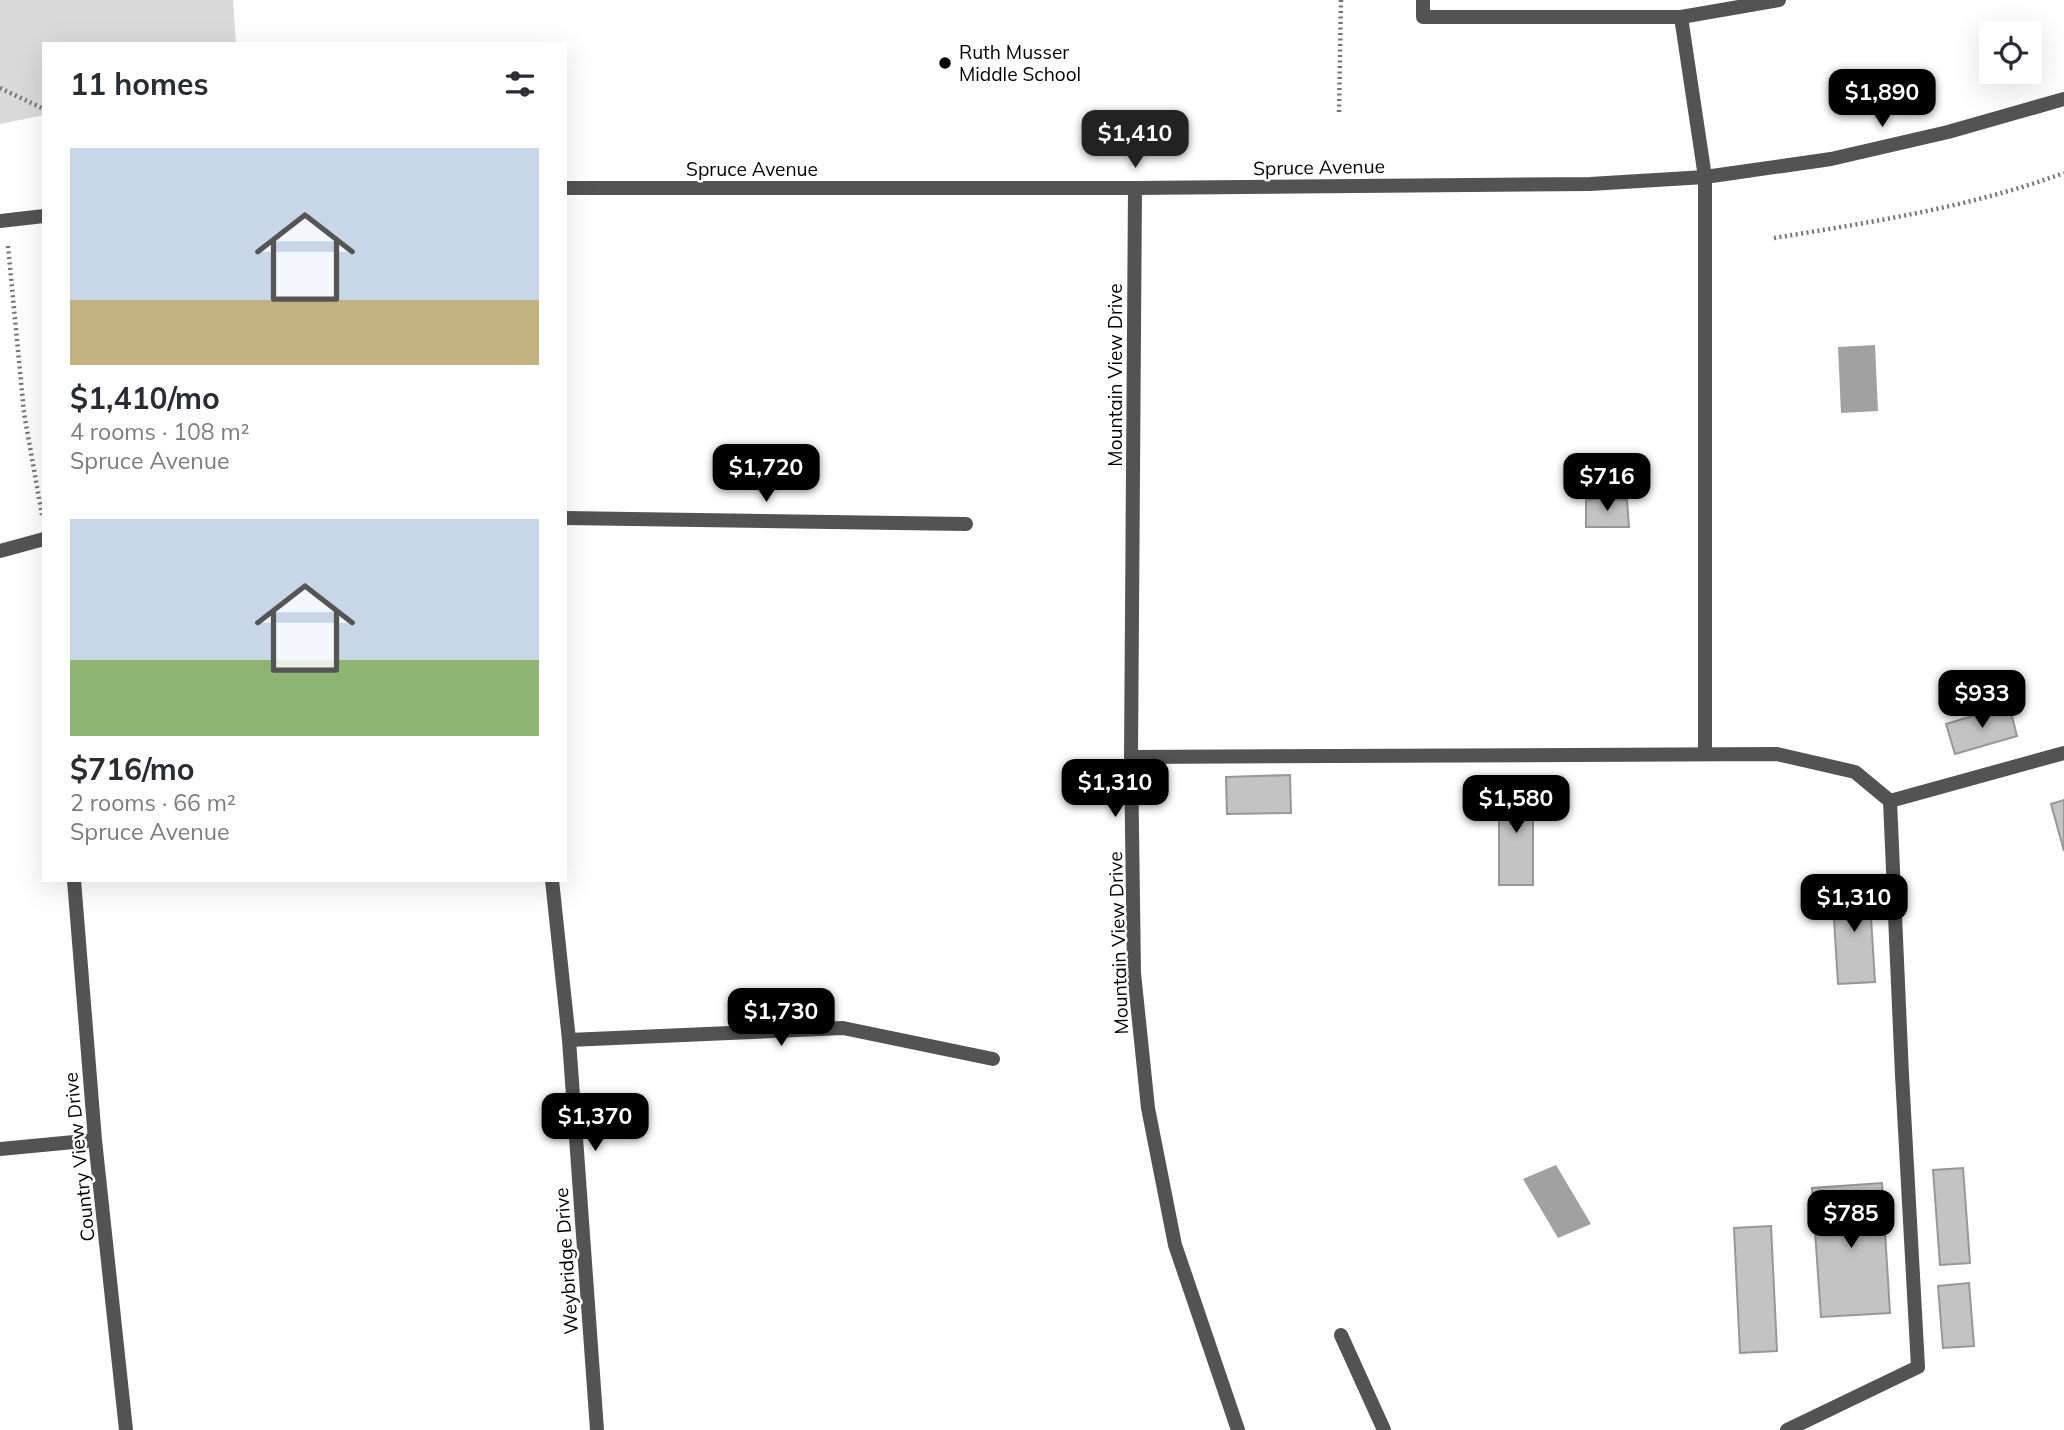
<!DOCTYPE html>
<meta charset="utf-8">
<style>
:root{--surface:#fff;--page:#f2f2f3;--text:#2b2b33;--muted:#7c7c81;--accent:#000}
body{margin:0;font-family:Mulish,sans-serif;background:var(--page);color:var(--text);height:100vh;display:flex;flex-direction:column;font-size:26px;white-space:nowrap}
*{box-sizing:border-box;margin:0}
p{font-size:23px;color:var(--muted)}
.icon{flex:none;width:38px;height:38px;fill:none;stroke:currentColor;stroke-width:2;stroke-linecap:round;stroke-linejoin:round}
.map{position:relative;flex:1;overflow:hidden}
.side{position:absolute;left:42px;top:42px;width:525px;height:840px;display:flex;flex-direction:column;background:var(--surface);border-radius:0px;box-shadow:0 7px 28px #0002}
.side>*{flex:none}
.fabs{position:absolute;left:1979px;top:21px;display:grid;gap:14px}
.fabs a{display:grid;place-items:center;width:63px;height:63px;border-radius:0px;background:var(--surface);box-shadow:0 7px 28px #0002;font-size:35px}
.price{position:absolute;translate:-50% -60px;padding:0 16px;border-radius:14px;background:var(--accent);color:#fff;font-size:23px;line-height:46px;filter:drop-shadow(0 2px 4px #0008)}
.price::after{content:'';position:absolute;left:50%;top:42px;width:21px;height:16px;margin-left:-10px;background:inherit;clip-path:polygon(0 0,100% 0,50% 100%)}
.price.selected{background:#222;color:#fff}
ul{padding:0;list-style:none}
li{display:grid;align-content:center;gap:14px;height:371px;padding:0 28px}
li span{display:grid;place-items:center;height:217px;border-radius:0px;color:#555}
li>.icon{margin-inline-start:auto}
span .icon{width:126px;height:126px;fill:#fffc;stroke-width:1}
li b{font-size:30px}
h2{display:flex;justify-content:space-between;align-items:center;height:84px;padding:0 28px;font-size:30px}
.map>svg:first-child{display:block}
.green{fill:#dadada}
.water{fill:#a1a1a1}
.building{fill:#c3c3c3;stroke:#979797;stroke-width:2}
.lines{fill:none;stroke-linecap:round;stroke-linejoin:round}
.path{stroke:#757575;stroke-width:4.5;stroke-dasharray:2 3.5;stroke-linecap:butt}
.service{stroke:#535353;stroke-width:14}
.minor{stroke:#535353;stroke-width:14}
.tertiary{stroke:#535353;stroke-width:14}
.poi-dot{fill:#000;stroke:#fff;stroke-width:2.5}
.labels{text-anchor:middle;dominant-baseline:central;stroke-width:5;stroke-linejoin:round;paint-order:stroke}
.poi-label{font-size:19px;fill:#000;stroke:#fff;text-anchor:start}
.street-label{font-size:19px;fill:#000;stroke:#fff}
</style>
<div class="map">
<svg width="2064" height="1430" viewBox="0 0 2064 1430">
<rect width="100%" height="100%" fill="#fff"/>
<path class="green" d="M0 0H233L236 44H44V115L0 124Z"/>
<path class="water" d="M1875 345 1878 411 1841 413 1838 347Z
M1556 1165 1591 1224 1558 1238 1523 1179Z"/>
<path class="building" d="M1586 499 1627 500 1629 527H1586Z
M2009 705 2017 736 1955 754 1946 724Z
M1290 775 1291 813 1227 814 1226 777Z
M1499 785H1533V885H1499Z
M2064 800V851L2051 804Z
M1869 885 1875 982 1838 984 1832 887Z
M1963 1168 1970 1263 1940 1265 1933 1170Z
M1882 1183 1890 1313 1821 1317 1812 1188Z
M1771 1226 1777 1351 1740 1353 1734 1228Z
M1969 1283 1974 1346 1943 1348 1938 1286Z"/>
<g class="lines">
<path class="path" d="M0 88 44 109
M1339 112 1341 0
M1774 238C1872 222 1971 207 2064 173
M8 246 24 413 42 515"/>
<path class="service" d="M1423 0V17H1681L1779 0
M1681 17 1705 177V754
M1131 757 1777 754 1855 772 1890 801 1902 1075 1918 1367 1787 1430
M1890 801 2064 753
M1341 1335 1384 1430"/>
<path class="minor" d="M565 518 966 524
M0 551 44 539
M74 880 95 1140 126 1430
M552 880 569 1040 597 1430
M569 1040 843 1028 993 1059
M0 1149 95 1140"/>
<path class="tertiary" d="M565 188H1135L1590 184 1705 177 1831 159 1948 132 2064 99
M1135 188 1131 757 1134 973 1148 1108 1175 1245 1238 1430
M0 221 44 216"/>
</g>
<circle class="poi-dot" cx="945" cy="63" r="7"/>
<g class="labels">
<g class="poi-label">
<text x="959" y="52">Ruth Musser<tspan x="959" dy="22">Middle School</tspan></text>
</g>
<g class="street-label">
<text transform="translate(1319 167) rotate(-1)">Spruce Avenue</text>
<text x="752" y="169">Spruce Avenue</text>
<text transform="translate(1115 375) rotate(-90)">Mountain View Drive</text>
<text transform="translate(1118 943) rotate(-92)">Mountain View Drive</text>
<text transform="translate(79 1157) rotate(-96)">Country View Drive</text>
<text transform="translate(566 1261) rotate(-94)">Weybridge Drive</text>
</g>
</g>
</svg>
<div class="fabs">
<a><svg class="icon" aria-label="locate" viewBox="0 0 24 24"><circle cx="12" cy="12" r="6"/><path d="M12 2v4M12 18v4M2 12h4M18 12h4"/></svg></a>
</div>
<b class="price" style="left:1882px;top:129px">$1,890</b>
<b class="price selected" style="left:1135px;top:170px">$1,410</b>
<b class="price" style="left:766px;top:504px">$1,720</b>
<b class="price" style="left:1607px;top:513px">$716</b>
<b class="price" style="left:1982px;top:730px">$933</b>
<b class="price" style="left:1115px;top:819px">$1,310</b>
<b class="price" style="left:1516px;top:835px">$1,580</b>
<b class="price" style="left:1854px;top:934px">$1,310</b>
<b class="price" style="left:781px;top:1048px">$1,730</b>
<b class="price" style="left:595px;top:1153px">$1,370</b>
<b class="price" style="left:1851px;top:1250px">$785</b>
<section class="side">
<h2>11 homes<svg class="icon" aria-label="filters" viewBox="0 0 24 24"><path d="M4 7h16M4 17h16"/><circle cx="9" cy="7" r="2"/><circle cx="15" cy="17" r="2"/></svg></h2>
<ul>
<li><span style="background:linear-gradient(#c9d6e8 70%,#c2b280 0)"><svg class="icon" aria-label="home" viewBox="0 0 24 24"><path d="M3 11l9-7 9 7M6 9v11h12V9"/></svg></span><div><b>$1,410/mo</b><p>4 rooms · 108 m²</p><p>Spruce Avenue</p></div></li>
<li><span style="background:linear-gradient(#c9d6e8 65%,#8fb573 0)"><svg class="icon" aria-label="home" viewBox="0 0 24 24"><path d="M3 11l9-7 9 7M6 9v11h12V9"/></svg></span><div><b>$716/mo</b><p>2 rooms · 66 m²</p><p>Spruce Avenue</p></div></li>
</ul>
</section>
</div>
